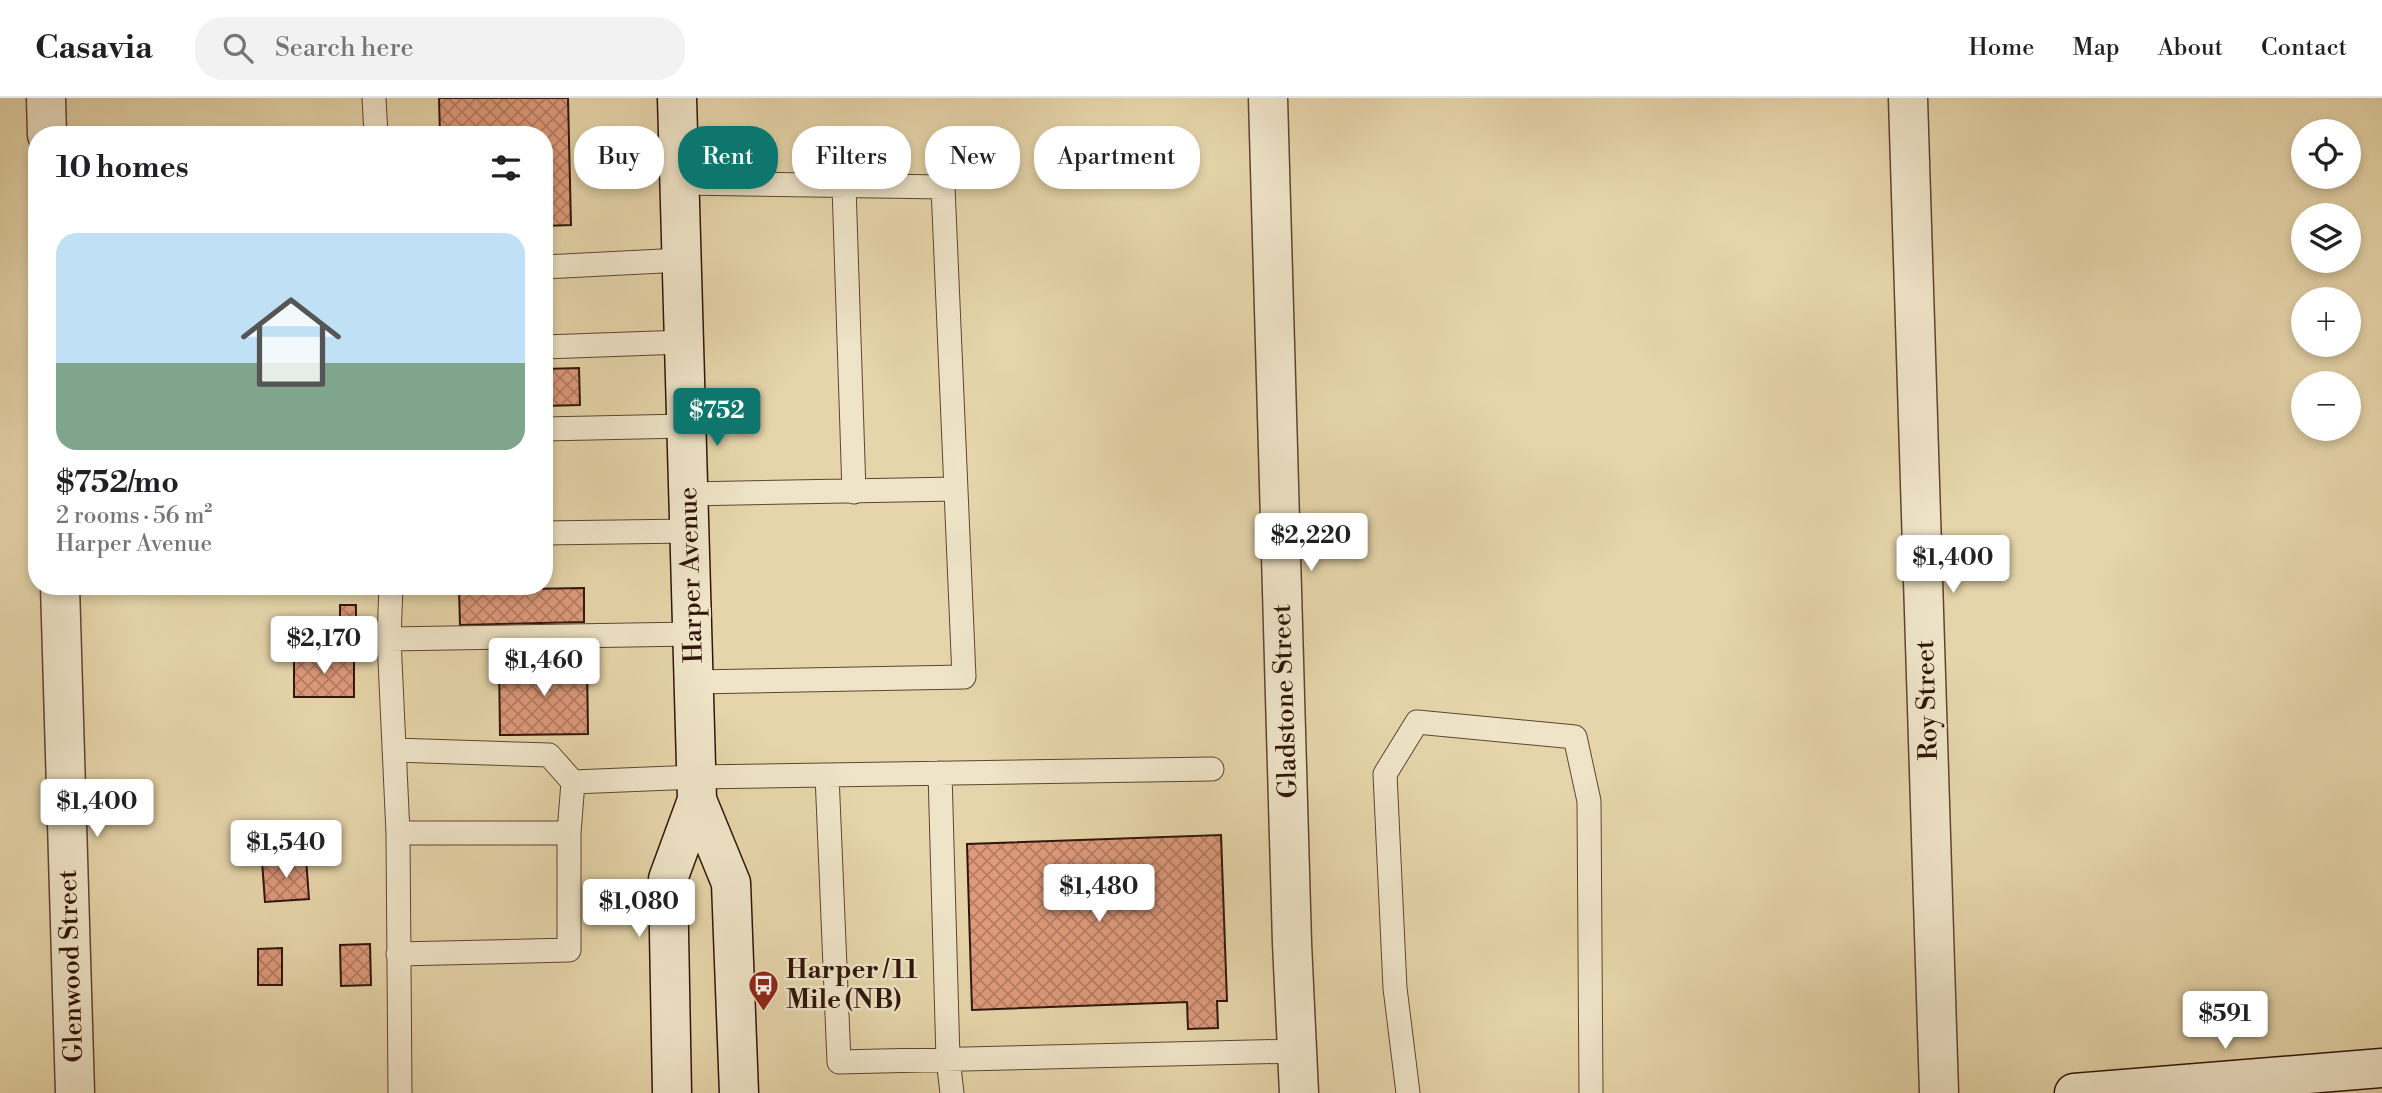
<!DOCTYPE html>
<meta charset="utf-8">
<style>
:root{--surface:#fff;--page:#f2f2f2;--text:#202124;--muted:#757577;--line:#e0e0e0;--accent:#0f766e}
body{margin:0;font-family:"Libre Bodoni",serif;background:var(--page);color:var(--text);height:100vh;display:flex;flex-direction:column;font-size:26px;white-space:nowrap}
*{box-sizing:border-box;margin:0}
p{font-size:23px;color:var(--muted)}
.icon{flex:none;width:38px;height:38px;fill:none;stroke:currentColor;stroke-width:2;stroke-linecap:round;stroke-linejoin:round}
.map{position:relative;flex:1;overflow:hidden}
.panel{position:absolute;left:28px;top:28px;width:525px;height:469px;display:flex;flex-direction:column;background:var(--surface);border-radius:28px;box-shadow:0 4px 10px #0003}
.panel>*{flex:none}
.hud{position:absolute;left:574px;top:28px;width:665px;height:63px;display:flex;gap:14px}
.fabs{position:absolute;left:2291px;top:21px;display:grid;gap:14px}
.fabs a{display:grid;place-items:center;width:70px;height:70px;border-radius:50%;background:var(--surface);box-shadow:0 4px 10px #0003;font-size:35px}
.price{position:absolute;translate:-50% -60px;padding:0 16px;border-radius:7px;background:#fff;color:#222;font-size:23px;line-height:46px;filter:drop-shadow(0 2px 4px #0008)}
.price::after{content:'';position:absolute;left:50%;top:42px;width:21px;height:16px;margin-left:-10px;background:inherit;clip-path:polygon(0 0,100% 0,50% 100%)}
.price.active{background:var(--accent);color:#fff}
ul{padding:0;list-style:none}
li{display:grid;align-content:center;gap:14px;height:371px;padding:0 28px}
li+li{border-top:2px solid var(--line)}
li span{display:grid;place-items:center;height:217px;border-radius:21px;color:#555}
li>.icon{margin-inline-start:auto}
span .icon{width:126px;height:126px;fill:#fffc;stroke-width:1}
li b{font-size:30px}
h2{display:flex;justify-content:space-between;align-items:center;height:84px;padding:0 28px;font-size:30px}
.chip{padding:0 24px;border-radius:28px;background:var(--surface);box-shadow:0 4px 10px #0003;font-size:24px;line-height:63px}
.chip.active{background:var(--accent);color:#fff}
header{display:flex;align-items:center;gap:42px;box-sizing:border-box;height:98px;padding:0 35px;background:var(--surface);border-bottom:2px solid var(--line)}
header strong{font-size:33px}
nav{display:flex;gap:38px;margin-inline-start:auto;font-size:24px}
.search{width:490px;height:63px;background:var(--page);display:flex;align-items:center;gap:18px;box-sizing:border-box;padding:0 24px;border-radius:28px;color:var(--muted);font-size:26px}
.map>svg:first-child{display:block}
.building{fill:url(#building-cross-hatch);stroke:#31150a;stroke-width:2}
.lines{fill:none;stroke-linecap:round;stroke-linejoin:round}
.lane-casing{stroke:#5e4532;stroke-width:25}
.street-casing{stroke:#5e4532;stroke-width:41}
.secondary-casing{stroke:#31150a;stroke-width:41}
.lane{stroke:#efe4c8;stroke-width:23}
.street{stroke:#efe4c8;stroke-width:38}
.secondary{stroke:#efe4c8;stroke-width:38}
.labels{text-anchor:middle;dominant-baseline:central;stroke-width:5;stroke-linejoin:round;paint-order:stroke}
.street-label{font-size:26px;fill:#31150a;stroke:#efe4c8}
.poi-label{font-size:26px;font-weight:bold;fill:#31150a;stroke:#efe4c8;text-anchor:start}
</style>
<header>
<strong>Casavia</strong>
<div class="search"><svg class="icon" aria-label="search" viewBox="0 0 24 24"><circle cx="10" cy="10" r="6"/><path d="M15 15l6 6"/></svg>Search here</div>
<nav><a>Home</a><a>Map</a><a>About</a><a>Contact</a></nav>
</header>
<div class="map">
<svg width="2382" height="995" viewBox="0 0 2382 995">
<defs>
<pattern id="building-cross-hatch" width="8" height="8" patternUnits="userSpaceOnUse" patternTransform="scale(1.75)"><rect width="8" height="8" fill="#de9a7b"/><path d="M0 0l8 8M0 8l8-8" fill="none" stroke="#b57c63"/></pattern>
</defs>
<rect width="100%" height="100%" fill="#e6d5aa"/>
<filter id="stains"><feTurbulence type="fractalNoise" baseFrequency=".00286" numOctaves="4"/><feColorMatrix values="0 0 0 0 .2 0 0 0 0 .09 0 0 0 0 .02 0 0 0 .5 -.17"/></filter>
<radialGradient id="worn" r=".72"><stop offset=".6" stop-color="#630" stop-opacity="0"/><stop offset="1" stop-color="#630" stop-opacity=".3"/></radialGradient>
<path class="building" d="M439 0H568L571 127 544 128V37H440Z
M579 270 580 307 544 308V271Z
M584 490V524L460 527 459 492Z
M340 507H356V519L340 520Z
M294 557 354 558V599H294Z
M587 562 588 636 500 637 499 564Z
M1221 737 1227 903H1217L1218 930 1188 931 1187 904 972 912 967 746Z
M306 760 309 801 265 804 262 763Z
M370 846 371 887 341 888 340 847Z
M282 850V887H258V851Z"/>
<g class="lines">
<defs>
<path id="lane" d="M374 0 376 37
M680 85 943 89 964 579 694 584
M844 88 854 394
M544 169 682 162
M544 249 684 244
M544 331 686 328
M688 396 956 391
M544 435 689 433
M391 488 389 541 398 735 400 995
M389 541 692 536
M394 652 549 657 573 684 696 679 1212 671
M940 675 948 961 952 995
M827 677 839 964 1297 953
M398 735H569L573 684
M398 856 569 852V735
M1408 995 1395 890 1385 676 1417 624 1575 639 1589 703 1591 995"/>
<path id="street" d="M46 0 47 37
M1268 0 1292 845 1299 995
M1908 0 1939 995
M60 488 75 995"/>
<path id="secondary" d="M677 0 697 702 731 785 739 995
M672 995 668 781 697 702
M2074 995 2382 970"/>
</defs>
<use href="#lane" class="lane-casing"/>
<use href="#street" class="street-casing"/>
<use href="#secondary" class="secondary-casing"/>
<use href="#lane" class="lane"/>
<use href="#street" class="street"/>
<use href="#secondary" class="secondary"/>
</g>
<defs>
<symbol id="bus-pin" viewBox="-11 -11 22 30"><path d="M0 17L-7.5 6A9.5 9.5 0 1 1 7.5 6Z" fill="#8f2418" stroke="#efe4c8"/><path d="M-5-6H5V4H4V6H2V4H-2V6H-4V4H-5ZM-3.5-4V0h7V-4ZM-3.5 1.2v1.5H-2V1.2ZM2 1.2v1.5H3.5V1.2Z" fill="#fff"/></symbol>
</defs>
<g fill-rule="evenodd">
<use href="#bus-pin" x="746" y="870" width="35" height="47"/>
</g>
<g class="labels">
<g class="street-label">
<text transform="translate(691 477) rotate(-92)">Harper Avenue</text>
<text transform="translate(1927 602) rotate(-92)">Roy Street</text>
<text transform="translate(1285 603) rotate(-92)">Gladstone Street</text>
<text transform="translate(71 868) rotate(-92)">Glenwood Street</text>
</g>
<g class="poi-label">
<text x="786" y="872">Harper / 11<tspan x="786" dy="30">Mile (NB)</tspan></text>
</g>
</g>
<rect width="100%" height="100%" filter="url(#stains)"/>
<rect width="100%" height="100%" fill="url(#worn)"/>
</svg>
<div class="fabs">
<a><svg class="icon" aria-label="locate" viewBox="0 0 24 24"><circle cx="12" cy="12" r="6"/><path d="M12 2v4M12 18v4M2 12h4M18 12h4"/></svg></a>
<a><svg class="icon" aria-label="layers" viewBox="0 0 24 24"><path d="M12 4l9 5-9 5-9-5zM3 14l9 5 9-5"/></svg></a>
<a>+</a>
<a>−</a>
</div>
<b class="price active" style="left:717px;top:350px">$752</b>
<b class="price" style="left:1311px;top:475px">$2,220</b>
<b class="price" style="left:1953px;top:497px">$1,400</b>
<b class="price" style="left:324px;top:578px">$2,170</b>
<b class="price" style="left:544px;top:600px">$1,460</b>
<b class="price" style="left:97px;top:741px">$1,400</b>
<b class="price" style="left:286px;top:782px">$1,540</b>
<b class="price" style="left:1099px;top:826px">$1,480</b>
<b class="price" style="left:639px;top:841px">$1,080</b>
<b class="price" style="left:2225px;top:953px">$591</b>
<div class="hud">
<a class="chip">Buy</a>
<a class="chip active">Rent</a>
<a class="chip">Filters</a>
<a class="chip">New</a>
<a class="chip">Apartment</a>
</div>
<section class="panel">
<h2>10 homes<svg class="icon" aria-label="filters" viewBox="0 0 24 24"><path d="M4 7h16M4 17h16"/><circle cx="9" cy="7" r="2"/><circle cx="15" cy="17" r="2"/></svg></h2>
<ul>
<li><span style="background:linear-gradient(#bfe0f5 60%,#7fa58c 0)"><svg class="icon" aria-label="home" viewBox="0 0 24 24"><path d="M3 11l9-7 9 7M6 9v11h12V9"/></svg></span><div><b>$752/mo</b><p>2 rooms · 56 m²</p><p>Harper Avenue</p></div></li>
</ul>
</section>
</div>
